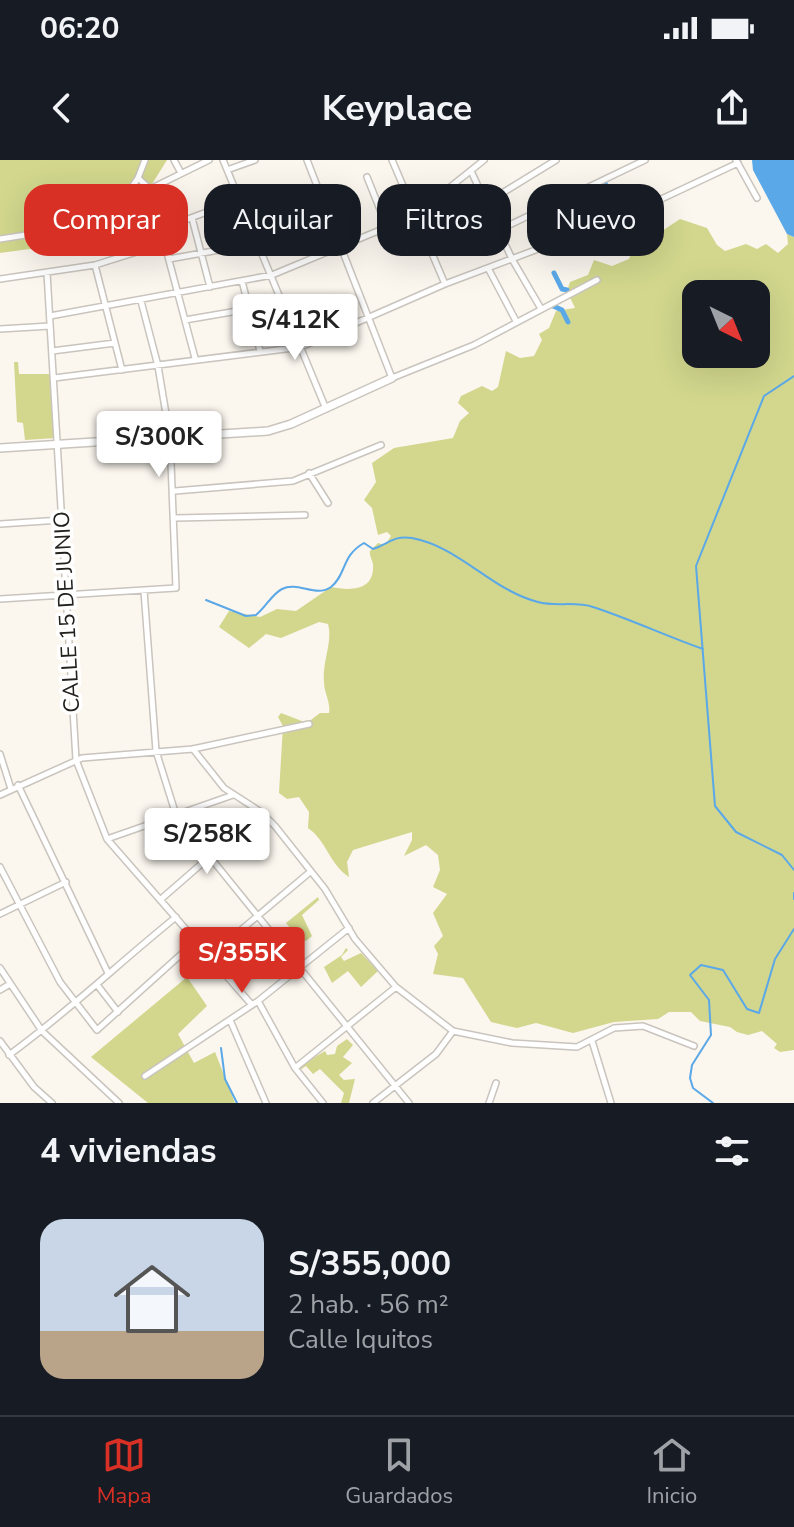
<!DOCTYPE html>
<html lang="es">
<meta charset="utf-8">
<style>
:root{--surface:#171b24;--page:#242831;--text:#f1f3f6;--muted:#9ea1a6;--line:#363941;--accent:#d93025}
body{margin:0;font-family:"Nunito Sans",sans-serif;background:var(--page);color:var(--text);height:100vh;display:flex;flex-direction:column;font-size:30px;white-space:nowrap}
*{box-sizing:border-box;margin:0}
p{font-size:26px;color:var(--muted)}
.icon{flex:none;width:44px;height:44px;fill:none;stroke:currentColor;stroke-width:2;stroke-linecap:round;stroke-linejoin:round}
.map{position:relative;height:943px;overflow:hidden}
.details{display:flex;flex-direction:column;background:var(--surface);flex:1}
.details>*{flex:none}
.hud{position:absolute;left:24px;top:24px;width:746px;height:72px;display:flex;gap:16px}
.needle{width:52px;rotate:137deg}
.controls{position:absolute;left:682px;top:120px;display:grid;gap:16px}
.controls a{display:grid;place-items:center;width:88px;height:88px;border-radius:16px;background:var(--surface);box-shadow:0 8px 32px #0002;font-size:40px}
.price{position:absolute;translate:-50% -68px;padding:0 18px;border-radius:8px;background:#fff;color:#222;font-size:26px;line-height:52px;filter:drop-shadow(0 2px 4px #0008)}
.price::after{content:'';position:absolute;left:50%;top:48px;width:24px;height:18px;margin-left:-12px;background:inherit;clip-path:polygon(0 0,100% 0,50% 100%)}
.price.active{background:var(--accent);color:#fff}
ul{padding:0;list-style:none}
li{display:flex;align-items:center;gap:24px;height:200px;padding:0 40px}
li+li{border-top:2px solid var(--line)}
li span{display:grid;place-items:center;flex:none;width:224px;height:160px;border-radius:24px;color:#555}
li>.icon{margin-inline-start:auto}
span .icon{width:96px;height:96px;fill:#fffc;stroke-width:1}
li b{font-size:34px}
h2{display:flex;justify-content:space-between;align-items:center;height:96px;padding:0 40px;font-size:34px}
.tag{padding:0 28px;border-radius:24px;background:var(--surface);box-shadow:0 8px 32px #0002;font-size:28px;line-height:72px}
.tag.active{background:var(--accent);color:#fff}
.status{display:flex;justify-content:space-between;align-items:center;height:56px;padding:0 40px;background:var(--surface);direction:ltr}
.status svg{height:22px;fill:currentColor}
header{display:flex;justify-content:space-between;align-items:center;height:104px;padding:0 40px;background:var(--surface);font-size:36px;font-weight:700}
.tab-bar{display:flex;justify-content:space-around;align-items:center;height:112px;border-top:2px solid var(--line);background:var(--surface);font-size:22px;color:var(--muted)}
.tab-bar a{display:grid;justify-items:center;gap:4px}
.tab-bar .active{color:var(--accent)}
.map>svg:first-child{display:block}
.green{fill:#d2d78d;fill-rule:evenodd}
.water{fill:#5aa8e8}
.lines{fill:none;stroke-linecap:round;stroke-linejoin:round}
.stream{stroke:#5aa8e8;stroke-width:2}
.canal{stroke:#5aa8e8;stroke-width:5}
.street-casing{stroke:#c9c4bd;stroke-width:8}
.secondary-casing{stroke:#c9c4bd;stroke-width:10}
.street{stroke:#fff;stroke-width:5}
.secondary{stroke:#fff;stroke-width:7}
.labels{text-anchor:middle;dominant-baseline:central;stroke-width:7;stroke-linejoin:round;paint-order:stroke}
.street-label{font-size:22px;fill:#23211e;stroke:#fff}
</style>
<div class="status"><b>06:20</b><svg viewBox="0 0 49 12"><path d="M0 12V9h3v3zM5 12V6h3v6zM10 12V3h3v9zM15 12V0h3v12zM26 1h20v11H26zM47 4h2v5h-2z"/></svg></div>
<header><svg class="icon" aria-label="back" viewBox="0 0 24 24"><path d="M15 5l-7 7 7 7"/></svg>Keyplace<svg class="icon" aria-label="share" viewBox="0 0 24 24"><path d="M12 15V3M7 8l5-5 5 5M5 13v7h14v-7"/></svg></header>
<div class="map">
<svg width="794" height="943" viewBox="0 0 794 943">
<rect width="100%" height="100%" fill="#fbf6ee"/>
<path class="green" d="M0 0H167L119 77 0 93Z
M680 59 707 68 717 85 725 91 746 84 757 89 766 84 778 93 788 84 787 74 794 77V890L780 892 774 888 777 884 762 871 748 875 737 872 730 867 700 861 691 852H669L658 859 614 862 573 873 536 863 517 868 491 862 463 818 433 814 438 794 434 786 443 776 433 753 447 734 433 727 440 710 438 695 426 685 404 696 412 680V672L353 690 347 702 349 717C330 705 326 680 308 668L309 652 299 637 287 639 279 633 283 566 278 557 281 553 307 563 320 553H329C331 542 324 533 324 522 322 501 333 483 328 464L319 462 281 478 266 474 249 488 219 467 229 451 260 457 277 449 296 451 331 427C351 431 375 431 373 404 372 399 369 395 370 391L378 383 385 385 391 376 387 372 378 375 372 348 364 340 376 322 372 303 394 288 453 278 460 261 469 253 458 243 461 236 482 226 492 231 498 227 506 191 520 198 534 196 542 180 539 174 549 168 556 151 575 148 567 131 570 122 588 115 594 100 612 106 629 99 635 83 646 89 656 75ZM696 134H756V194H696Z
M14 202H18L19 214H51L56 278 25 280 23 263 17 262Z
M318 737 319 740 302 755 312 776 306 781 299 779 286 763Z
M346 788 348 790 341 797 344 801 361 793 378 811 361 827 348 811 332 823 324 807 342 795Z
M187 817 207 846 178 874 194 903 215 892 235 943H148L91 897Z
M347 879 353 885 343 897 352 903 339 915 344 920 355 919 349 943H341L344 933 320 909 313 914 306 906 300 910V906L325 891 327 895 335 894 337 886Z"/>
<path class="water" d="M752 0H794V77L787 74 753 10Z"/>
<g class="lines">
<path class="stream" d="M794 216 764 236 696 406 715 646 736 672 782 695 794 710
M206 440 246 456 256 455C265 448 272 434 282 429 298 421 316 438 331 427 347 414 341 396 364 383L373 389C389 384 393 375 412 378 460 387 491 430 538 442 555 447 576 441 593 447 630 459 666 476 703 489
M794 733V739
M221 888 225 919 237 943
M713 943 693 928 690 918 692 905 711 875 709 840 690 815 701 805 723 810 747 849 759 853 775 799 794 769"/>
<path class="canal" d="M603 20 638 84
M554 113 562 129 567 130
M551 145 562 150 568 162"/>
<defs>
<path id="street" d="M174 0 181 13
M223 0 326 249
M307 0 392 218 474 185 597 120
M392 0 445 124
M736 0 757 38
M227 10 255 0
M471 11 512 99 540 147
M367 17 387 67
M138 18 150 29 195 198
M150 29 209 0
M43 42 129 29
M486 43 556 0
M192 58 210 127
M161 69 239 40
M499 70 645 0
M0 79 109 62 138 18 145 0
M169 99 258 83
M95 105 122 210
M488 108 516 161
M47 113 76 600 107 679 252 845
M0 119 95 105 165 83
M242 121 260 191
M50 156 272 115 414 56 484 0
M185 160 249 149
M0 169 50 166
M52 191 115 183
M54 218 301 187 445 124 623 57 738 3
M309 313 328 343
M175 331 293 321 381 285
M175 358 305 355
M0 364 61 360
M144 431 156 591 176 655 409 943
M0 439 176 428 170 278 158 206 141 141
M193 589 224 628 261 652 275 666 325 729 355 779 396 827 453 871 512 883 577 887 614 868 643 866 694 886
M0 594 11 629
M18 625 108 813
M0 635 82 598 193 589 309 564
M107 679 233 635
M0 707 60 822 97 870 197 780
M160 740 261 652
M0 754 66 722
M210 796 310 712
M0 808 42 871 119 943
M98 826 118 852
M0 830 10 824
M258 841 295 908 323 943
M230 860 266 943
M0 881 34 927 52 943
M592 881 611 943
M9 895C68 852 119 803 176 757
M295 908 396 827
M145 916 258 841 349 768
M373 943 436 894 453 871
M489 943 496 923"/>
<path id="secondary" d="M0 288 268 271 291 264 392 218"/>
</defs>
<use href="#street" class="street-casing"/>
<use href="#secondary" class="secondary-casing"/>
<use href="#street" class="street"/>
<use href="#secondary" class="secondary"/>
</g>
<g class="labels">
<g class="street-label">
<text transform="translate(67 452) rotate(-93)">CALLE 15 DE JUNIO</text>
</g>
</g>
</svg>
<div class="controls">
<a><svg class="needle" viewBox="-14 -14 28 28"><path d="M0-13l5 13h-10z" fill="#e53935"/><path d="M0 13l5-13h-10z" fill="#9ea1a6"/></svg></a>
</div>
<b class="price" style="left:295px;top:202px">S/412K</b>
<b class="price" style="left:159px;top:319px">S/300K</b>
<b class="price" style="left:207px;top:716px">S/258K</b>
<b class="price active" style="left:242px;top:835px">S/355K</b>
<div class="hud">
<a class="tag active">Comprar</a>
<a class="tag">Alquilar</a>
<a class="tag">Filtros</a>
<a class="tag">Nuevo</a>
</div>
</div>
<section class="details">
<h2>4 viviendas<svg class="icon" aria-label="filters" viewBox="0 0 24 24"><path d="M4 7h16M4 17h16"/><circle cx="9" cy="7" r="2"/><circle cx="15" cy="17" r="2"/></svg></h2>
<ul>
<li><span style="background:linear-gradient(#c9d6e8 70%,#b9a48a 0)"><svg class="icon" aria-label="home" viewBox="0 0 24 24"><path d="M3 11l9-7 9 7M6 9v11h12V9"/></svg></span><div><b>S/355,000</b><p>2 hab. · 56 m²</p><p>Calle Iquitos</p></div></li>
</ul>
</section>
<nav class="tab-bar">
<a class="active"><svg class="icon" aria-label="map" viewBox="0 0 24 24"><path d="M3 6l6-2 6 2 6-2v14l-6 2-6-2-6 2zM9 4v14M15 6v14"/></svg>Mapa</a>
<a><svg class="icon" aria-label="saved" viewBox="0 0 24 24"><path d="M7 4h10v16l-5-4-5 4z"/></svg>Guardados</a>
<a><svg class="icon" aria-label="home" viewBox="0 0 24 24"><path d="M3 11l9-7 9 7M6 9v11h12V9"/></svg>Inicio</a>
</nav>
